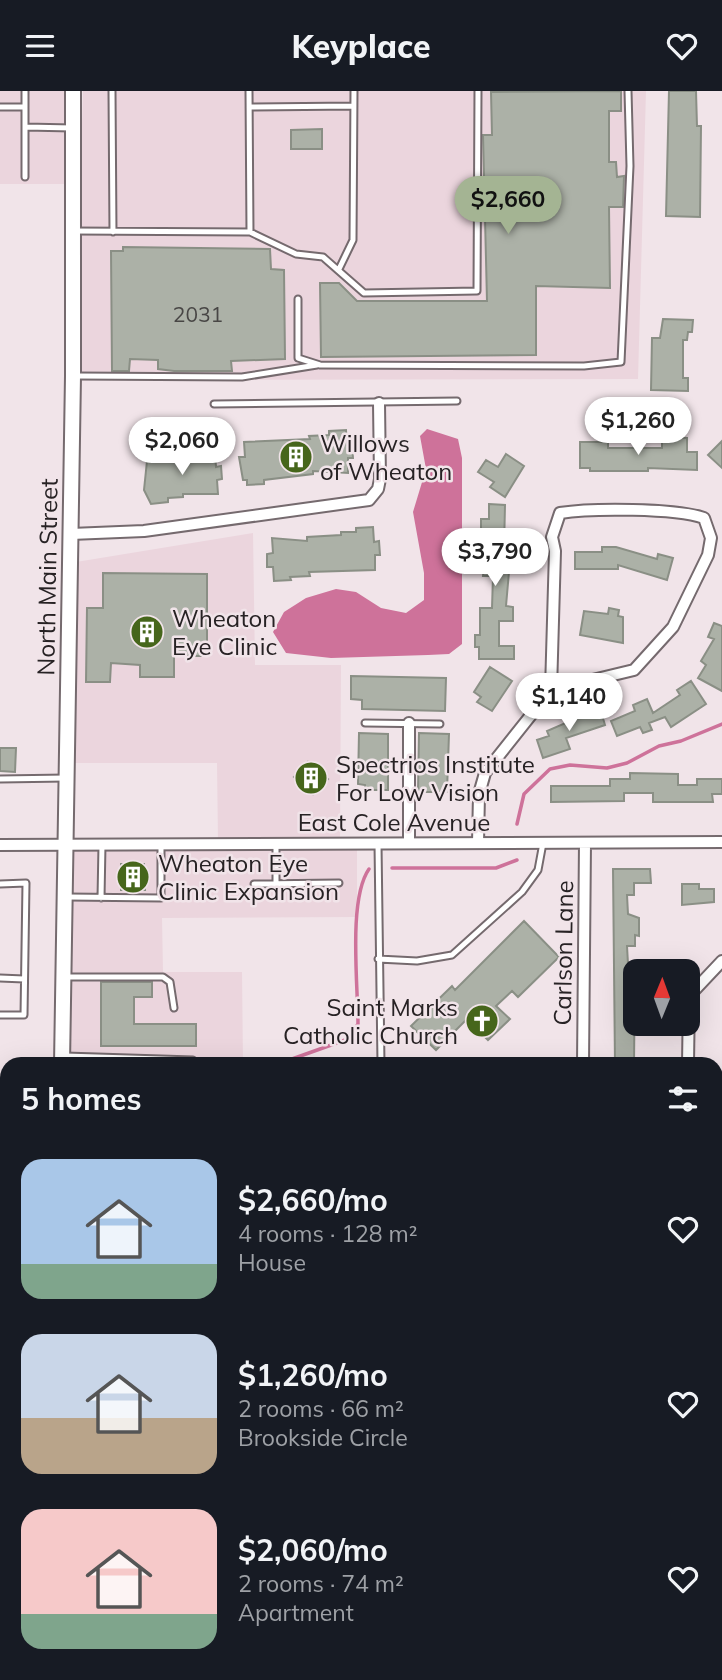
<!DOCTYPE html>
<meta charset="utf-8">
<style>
:root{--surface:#171b24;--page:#242831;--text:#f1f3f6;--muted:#9ea1a6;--accent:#a4b493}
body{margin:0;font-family:Mulish,sans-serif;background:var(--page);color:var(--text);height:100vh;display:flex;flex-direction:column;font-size:26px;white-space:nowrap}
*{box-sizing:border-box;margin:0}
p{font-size:23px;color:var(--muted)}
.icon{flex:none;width:38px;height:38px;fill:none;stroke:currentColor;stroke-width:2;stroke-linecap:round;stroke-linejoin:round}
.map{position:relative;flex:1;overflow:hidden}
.panel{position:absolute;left:0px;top:966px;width:723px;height:623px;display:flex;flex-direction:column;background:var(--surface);border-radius:21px 21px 0 0;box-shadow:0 7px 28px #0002}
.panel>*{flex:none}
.needle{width:46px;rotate:1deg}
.controls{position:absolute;left:623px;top:868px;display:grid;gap:14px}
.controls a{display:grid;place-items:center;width:77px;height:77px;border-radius:14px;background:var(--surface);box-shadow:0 7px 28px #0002;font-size:35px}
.price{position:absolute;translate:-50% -60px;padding:0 16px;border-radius:24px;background:#fff;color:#222;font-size:23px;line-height:46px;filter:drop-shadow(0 2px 4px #0008)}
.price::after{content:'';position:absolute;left:50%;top:42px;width:21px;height:16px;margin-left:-10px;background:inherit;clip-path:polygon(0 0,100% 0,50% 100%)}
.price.active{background:var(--accent);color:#111}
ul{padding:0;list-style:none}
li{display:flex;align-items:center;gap:21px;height:175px;padding:0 21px}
li span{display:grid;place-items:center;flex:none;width:196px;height:140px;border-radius:21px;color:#555}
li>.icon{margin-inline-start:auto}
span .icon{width:84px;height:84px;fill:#fffc;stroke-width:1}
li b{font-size:30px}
h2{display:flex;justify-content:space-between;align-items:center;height:84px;padding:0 21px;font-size:30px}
header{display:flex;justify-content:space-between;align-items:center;height:91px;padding:0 21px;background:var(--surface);font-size:32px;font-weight:800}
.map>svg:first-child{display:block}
.built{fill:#ebd5dd}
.water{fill:#ce729a}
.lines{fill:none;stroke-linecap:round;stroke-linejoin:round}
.stream{stroke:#ce729a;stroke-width:3.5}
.building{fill:#acb1a7;stroke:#8a8f85;stroke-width:2}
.service-casing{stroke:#756a6e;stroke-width:9}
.minor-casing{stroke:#756a6e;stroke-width:14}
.tertiary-casing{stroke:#756a6e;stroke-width:18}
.service{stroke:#fff;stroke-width:5}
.minor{stroke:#fff;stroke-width:10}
.tertiary{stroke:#fff;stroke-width:14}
.labels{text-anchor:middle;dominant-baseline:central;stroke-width:5;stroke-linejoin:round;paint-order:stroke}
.number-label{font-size:21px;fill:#484645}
.poi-label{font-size:24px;fill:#272224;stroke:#f1e4e9;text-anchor:start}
.street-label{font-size:24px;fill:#272224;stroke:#f1e4e9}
</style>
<header><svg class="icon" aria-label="menu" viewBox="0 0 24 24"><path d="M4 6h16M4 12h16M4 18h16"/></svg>Keyplace<svg class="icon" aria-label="heart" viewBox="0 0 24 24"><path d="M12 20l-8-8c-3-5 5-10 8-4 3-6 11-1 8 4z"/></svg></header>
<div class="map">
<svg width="722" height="1589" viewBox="0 0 722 1589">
<rect width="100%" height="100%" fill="#f1e4e9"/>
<path class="built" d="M0 0H72L68 93H0Z
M83 0H646L638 288 74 289Z
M253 442 255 574H341L340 749 218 750 217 672H67L70 472Z
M357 756V826L162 827 163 881H242L243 973H67L68 758Z
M0 1202H7V1582H51V1589H0Z
M60 1582 195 1583 194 1589H60Z"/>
<path class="water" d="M427 338 458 348 462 367V553L449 563 428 564 331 567 286 562 273 541 284 521 306 507 336 498 356 501 381 517 406 522 424 509V482L413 421 426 378 420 345Z"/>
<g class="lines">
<path class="stream" d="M517 733 524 703 550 678 570 674 607 677 627 672 659 655 681 650 722 633
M392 777H496L517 769
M278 973 348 948 358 933C358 894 348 808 369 778
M0 999 7 1000"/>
</g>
<path class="building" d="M621 0V20H609V71H616L617 86 624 85 623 116H609L610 197 536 195V264L321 266 320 192H339L357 210H487L483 44H492L491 1Z
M669 0H696L697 35H701L700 126 666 125Z
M322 38V58H291V39Z
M123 156 270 158 271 178 284 179 285 268 231 270 232 280H174L158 278V269L130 268 129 280H112L111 160H123Z
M663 228 693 229 692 241H688L687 249H683V287H688V300L651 299 652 247H660Z
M346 339 347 354H352L353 367H348V382L313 380V383L264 389V393L247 394V389H243L239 366H245L244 351 310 348 309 345 329 344V340Z
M662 346 687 347V361H697V379L648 377V380H590V377H580V351H608V357H662Z
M722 350V377L708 364Z
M215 361 216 376 221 375 222 388 217 389 218 403H183V406L168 407V411L151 413 144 399 147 370 198 366 197 362Z
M506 363 524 375 505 406 490 396 494 391 478 381 486 369 498 376Z
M489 413 505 414 504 458H511L506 515 513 516V530H499V555H514V568H479V556H475V544H480V517H492L493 485H483L488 440H481V428H489Z
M373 436 374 451 379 450 380 464H375V479L309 481 310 485 290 486 291 489 274 490 273 476H267V463L273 462 272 447 307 450V446L341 444V441H356V437Z
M602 456H616L657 468 658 463 673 467 667 489 618 474V478H575V461H602Z
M103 482 207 483V565H174V586H140V574L111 572 110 591H86L87 517H103Z
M609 517 619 519 618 525 623 526V552L580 544 584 520 608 523Z
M714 532 722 535V600L698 587 706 574 701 570 714 548 708 546Z
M490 576 512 590 492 620 477 611 481 606 474 601Z
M351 585 446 587 445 620 362 618V609L351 608Z
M691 590 706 613 671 636 665 626 649 632 652 639 643 642 640 636 617 645 611 630 635 620 633 614 647 608 653 622 680 604 677 599Z
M600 617 605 634 566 647 570 658 543 667 537 649 549 645 547 640Z
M359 642 388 643V699H365V694L358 693Z
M419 642 449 643 447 701H418Z
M0 657H16L15 681 0 680Z
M308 671 328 688 313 703 294 686Z
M630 682 678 683V694H697V688H722V703H712L713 711H653V702H624V710L551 711V695H610V688H630Z
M121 773H144L145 799H121Z
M613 778H650L651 792H634V804H627L628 823 639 827V845L635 844V855H627L628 873 635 874 634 973H615Z
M682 793H699V798H714V811L682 814Z
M524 830 559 866 518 906 512 900 496 915 510 928 488 949 467 928 436 959 411 935 452 895 455 899Z
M101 891H152V906H134V933H196V955H101Z"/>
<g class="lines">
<defs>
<path id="service" d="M25 0V86
M112 0 113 141
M249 0 250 141
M0 16H25
M249 16 354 15
M26 36 72 37
M73 140 250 141 296 163 323 166 364 202 477 200 478 0
M339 178 353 149 354 0
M298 208V267L320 274 584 275 621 271 630 75 628 0
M76 285 242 286 317 274
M214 313 457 310
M365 632 440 633
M0 688 66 687
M378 753 381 973
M0 793 26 792 24 924H0
M254 793 339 792
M276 793V754
M68 806 161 807V754
M101 807 102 754
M378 868 417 870 452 864 522 801 538 779 543 752
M66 886H163L170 891 174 917
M0 887 24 888
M65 965 193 969
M0 1066H7
M0 1123 7 1124
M0 1388H7
M0 1446H7
M0 1456 7 1457
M0 1481H7
M0 1569H7
M40 1589 52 1586
M88 1589V1582"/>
<path id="minor" d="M71 443 144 440 369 409 378 398 380 388 379 312
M409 632V752
M478 752 479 703 485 682 551 599 555 460 552 446 560 422C591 417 675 417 704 427L711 447 708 464 673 536 634 579 551 599
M0 754 722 751
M583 973 585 752
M688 973 689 905 722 870
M0 1205H7
M716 1381H722
M716 1568H722
M384 1589 722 1585"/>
<path id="tertiary" d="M62 973 73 285V0
M55 1589V1582"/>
</defs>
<use href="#service" class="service-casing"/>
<use href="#minor" class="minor-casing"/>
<use href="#tertiary" class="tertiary-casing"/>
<use href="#service" class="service"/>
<use href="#minor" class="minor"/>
<use href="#tertiary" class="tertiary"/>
</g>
<defs>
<symbol id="building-disc" viewBox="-11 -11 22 22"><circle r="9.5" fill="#46661b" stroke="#f1e4e9"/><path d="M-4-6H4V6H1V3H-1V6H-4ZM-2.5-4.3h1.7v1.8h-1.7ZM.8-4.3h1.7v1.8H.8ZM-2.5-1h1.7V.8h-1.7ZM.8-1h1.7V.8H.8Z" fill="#fff"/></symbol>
<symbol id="church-disc" viewBox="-11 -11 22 22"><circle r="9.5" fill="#46661b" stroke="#f1e4e9"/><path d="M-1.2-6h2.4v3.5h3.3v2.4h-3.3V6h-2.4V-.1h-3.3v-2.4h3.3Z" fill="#fff"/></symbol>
</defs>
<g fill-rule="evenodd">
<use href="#building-disc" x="277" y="347" width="38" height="38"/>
<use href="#building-disc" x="128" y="522" width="38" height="38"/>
<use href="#building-disc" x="292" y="668" width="38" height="38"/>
<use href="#building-disc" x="114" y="767" width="38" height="38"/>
<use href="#church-disc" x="463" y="911" width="38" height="38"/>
</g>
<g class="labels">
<g class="number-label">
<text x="198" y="223">2031</text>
</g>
<g class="poi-label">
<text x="320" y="352">Willows<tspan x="320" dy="28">of Wheaton</tspan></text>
<text x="172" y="527">Wheaton<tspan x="172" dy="28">Eye Clinic</tspan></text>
<text x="336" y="673">Spectrios Institute<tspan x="336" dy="28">For Low Vision</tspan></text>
<text x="158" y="772">Wheaton Eye<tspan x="158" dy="28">Clinic Expansion</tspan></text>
<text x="458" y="916" text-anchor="end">Saint Marks<tspan x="458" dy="28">Catholic Church</tspan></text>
</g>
<g class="street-label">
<text transform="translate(47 486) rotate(-89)">North Main Street</text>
<text x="394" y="731">East Cole Avenue</text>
<text transform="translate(563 862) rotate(-89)">Carlson Lane</text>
</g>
</g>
</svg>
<div class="controls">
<a><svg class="needle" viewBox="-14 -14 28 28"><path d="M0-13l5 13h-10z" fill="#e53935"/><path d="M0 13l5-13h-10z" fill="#9ea1a6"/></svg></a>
</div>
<b class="price active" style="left:508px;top:145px">$2,660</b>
<b class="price" style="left:638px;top:366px">$1,260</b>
<b class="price" style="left:182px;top:386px">$2,060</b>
<b class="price" style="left:495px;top:497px">$3,790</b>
<b class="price" style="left:569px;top:642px">$1,140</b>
<section class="panel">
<h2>5 homes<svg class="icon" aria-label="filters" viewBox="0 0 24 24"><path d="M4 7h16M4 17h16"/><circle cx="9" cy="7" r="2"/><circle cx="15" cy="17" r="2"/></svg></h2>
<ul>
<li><span style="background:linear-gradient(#a9c7e8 75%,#7fa58c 0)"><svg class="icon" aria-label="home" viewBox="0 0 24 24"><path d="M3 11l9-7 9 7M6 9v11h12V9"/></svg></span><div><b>$2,660/mo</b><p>4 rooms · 128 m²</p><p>House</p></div><svg class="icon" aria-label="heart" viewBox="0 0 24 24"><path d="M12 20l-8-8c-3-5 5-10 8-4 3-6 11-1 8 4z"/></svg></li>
<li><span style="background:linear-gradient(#c9d6e8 60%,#b9a48a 0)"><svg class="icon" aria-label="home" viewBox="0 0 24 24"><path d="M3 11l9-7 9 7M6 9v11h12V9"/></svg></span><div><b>$1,260/mo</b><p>2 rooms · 66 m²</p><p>Brookside Circle</p></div><svg class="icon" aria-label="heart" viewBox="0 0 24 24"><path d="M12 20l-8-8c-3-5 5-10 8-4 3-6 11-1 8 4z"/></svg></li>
<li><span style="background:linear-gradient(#f6c9c9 75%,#7fa58c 0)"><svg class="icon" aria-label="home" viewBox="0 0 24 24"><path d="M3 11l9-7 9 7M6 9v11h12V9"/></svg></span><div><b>$2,060/mo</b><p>2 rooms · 74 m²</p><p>Apartment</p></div><svg class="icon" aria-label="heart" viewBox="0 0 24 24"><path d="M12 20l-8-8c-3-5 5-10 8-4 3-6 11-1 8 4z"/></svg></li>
</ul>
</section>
</div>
